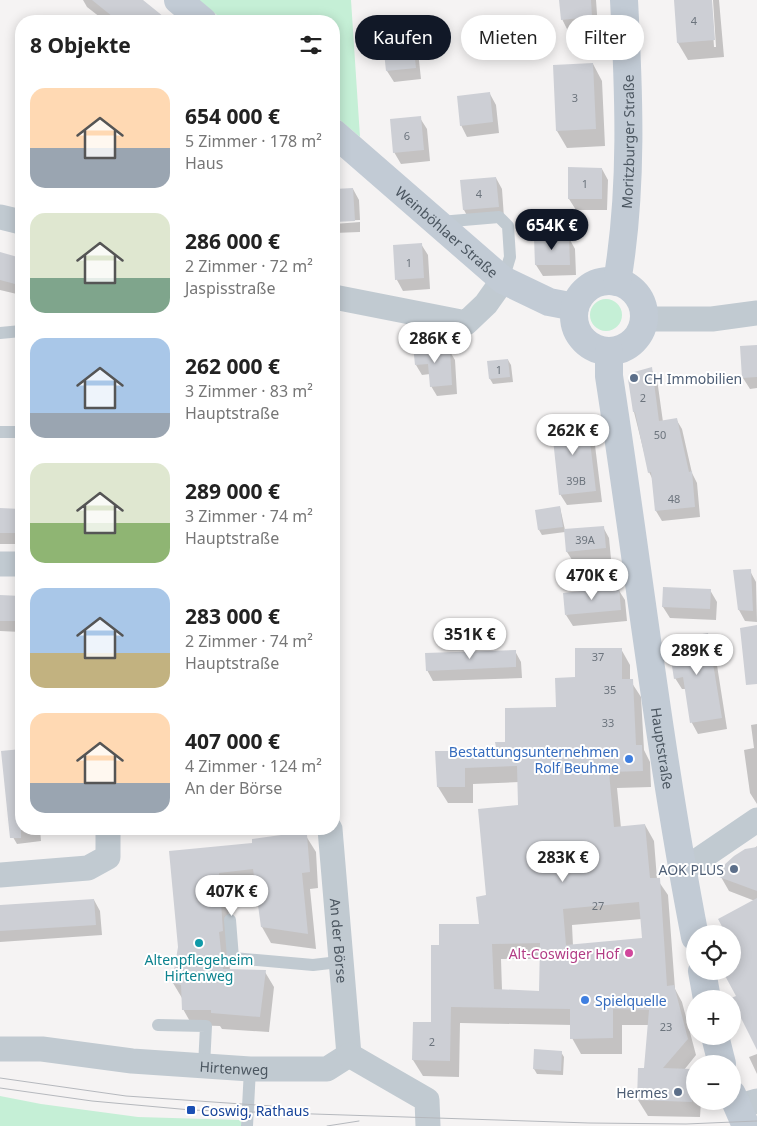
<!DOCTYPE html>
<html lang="de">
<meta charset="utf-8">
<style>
:root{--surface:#fff;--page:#f6f6f6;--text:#222;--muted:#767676;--accent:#111827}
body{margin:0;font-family:"Noto Sans",sans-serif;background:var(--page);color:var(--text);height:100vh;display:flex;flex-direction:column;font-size:19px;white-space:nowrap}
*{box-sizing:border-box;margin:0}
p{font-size:16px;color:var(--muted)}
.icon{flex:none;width:28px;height:28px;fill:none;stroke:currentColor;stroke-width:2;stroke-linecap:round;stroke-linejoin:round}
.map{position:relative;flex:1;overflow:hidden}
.drawer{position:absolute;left:15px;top:15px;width:325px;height:820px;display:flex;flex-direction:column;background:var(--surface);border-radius:20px;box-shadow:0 2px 12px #0003}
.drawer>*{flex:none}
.hud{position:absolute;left:355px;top:15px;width:326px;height:45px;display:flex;gap:10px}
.tools{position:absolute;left:686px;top:925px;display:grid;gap:10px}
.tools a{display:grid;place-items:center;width:55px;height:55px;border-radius:50%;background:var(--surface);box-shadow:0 2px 12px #0003;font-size:25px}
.price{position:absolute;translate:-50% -42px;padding:0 11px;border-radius:18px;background:#fff;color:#222;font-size:16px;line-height:32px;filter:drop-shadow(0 1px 2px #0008)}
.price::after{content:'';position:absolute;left:50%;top:30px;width:15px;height:11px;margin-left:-8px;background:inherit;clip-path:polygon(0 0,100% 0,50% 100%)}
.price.active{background:var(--accent);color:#fff}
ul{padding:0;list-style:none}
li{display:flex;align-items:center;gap:15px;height:125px;padding:0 15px}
li span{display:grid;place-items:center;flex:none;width:140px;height:100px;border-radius:15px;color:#555}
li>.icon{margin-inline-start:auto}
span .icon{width:60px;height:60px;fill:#fffc;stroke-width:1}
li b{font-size:21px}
h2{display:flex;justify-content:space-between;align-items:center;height:60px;padding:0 15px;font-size:21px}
.pill{padding:0 18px;border-radius:22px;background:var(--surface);box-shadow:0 2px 12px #0003;font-size:18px;line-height:45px}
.pill.active{background:var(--accent);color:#fff}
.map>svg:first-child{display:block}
.green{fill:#c5efd6}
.shadow{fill:#0003;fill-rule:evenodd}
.building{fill:#cdcfd5;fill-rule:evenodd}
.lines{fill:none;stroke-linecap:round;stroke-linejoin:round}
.lane{stroke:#c1cad1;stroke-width:12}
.street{stroke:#c1cad1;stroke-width:25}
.secondary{stroke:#c2cbd5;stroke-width:28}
.tram{stroke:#b5b8bd;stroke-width:1}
.service-dot{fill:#5c6f8a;stroke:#fff;stroke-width:2}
.shop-dot{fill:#3f7fe0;stroke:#fff;stroke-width:2}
.culture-dot{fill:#0f9aa8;stroke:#fff;stroke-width:2}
.hotel-dot{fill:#d1479c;stroke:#fff;stroke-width:2}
.transit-dot{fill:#1a4fb4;stroke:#fff;stroke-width:2}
.labels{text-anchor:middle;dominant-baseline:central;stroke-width:4;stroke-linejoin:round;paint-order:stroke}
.number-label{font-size:11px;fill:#6c747d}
.street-label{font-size:14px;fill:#4b5660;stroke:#fff}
.service-label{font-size:14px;fill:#4e5e75;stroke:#fff;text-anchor:end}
.shop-label{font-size:14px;fill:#366cbe;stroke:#fff;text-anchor:end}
.hotel-label{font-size:14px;fill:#b23c85;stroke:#fff;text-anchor:end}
.culture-label{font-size:14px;fill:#0d838f;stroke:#fff}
.transit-label{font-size:14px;fill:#164399;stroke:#fff;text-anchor:start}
</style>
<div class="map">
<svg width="757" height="1126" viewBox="0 0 757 1126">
<rect width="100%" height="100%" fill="#f5f3f3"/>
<path class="green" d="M199 0H351L360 137 334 115V21H224Z
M590 315a16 16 0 1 1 32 0a16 16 0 1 1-32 0Z
M0 1096 41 1104 138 1117 241 1120V1126H0Z"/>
<path class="shadow" d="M83 0H140L166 21H105L87 7Z
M560 0H596L598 28 568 31 562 19Z
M675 0H711L714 47H716L713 0H719L724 57 688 60 678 43Z
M411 31 417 42 421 79 394 82 387 71 384 34Z
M593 64 602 81 605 146 567 148 557 131Z
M490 94 496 105 499 133 467 137 461 125Z
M420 118 427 129 430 161 401 164 394 152Z
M602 169 608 180 607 210H576L569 199Z
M496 178 502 189 504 218 470 221 464 210 461 181Z
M353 189 359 200 360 220 334 221V190Z
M360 222V232L334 233V224Z
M569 238 575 249 576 275 543 276 536 265V239Z
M421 244 428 255 430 289 403 291 397 280 394 246Z
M0 254 21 259V295L0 290Z
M432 345 435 351 449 350 455 360 457 394 437 396 431 386 430 374 422 375 416 365Z
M757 346V388L750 389 743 378Z
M508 360 511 365 513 382 493 384 490 379 489 362Z
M651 369 657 379 663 422 676 419 682 429 692 473 697 483 700 517 662 521 656 511 653 480 649 472 634 412Z
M586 418 593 429 602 502 567 505 560 494Z
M560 507 565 530 603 527 609 538 611 559 574 563 567 552 565 532 542 535 539 530Z
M0 510H21V544H0Z
M750 571 756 582 757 622 745 621 739 610Z
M618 589 625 600 627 621 573 626 566 615Z
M710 590 717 602 716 620 670 618 663 607Z
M0 596 21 597V632L0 631Z
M708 635 714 646 727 729 698 734 692 723 686 689H682L675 678Z
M621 649 630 665V680L641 697 644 750 650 762 651 787 617 788 621 828 645 825 654 841 657 879 668 895 675 989 682 1002 696 1055 684 1070H692L695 1076V1101H701L700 1117 648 1116 638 1100 639 1069H645L649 1025H622V1054H581L572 1038V1025L460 1023 459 1077 423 1076 413 1060 433 1023 440 946 480 925 519 807V782L473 784V803H448L438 787 436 753 488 752 507 743 558 708 576 678ZM642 919 643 940 573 946 572 925ZM501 959H540V992L502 990Z
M515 651 521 662 522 678 433 681 427 670Z
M757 724V804L750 793 744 750 754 748 751 725Z
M21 751V829H40L41 841 17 844 10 832 2 752Z
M306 836 316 852 318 888 310 889 316 949 271 943 262 927 256 885 227 888 231 947 228 948 230 970 265 972 274 987 269 1032 222 1029 220 1026 192 1025 183 1009 182 998 173 983 179 947 170 853 253 845Z
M757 846V1047L738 996 724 972 732 971 755 901 729 891 721 877Z
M94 900 100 911 102 935 0 942V907Z
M561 1052 564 1057 563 1075 537 1074 534 1069Z
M757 1054V1074L749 1057Z"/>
<path class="building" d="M92 0H143L169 21H118Z
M559 0H591L592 17 561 20Z
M674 0H712L715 40 677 43Z
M412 30 416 68 386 71 382 33Z
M593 63 596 129 556 131 553 65Z
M490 92 493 122 460 126 457 96Z
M421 116 424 150 393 153 390 119Z
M568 167 602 168V199H568Z
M496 177 499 207 463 210 460 180Z
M353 188 355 221 334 222V189Z
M534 237H569L570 265H535Z
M422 243 424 278 395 280 393 245Z
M0 252 21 258 15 284 0 280Z
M432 343 433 350 450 349 452 385 430 387 428 364 415 365 413 345Z
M757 345V377L742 378 740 346Z
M508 359 510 377 489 379 487 361Z
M652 367 659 421 677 418 689 472 692 471 695 507 655 511 651 472 648 473 635 412H633L628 379 634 372Z
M587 417 596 491 559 495 551 421Z
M560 506 563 527 538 530 535 510Z
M0 508 21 509V533H0Z
M604 526 606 548 566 552 564 529Z
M751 569 753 611 738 610 733 570Z
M619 587 621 610 565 615 563 593Z
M663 587 711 589 710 609 662 607Z
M0 595 21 596V621H0Z
M757 625V684L746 685 740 628Z
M708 633 722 718 690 723 683 677 674 679 668 640Z
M575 648H622V679H633L636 745H642L643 771 609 772 614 827 645 824 650 878H660L667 986 674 985 688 1039 663 1068 692 1069V1102L637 1100 638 1068H644L649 1010 613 1009V1038L570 1039V1009L451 1007 450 1061 412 1060 413 1022H431V945H439V924H479L476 897 486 895 478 809 518 805 517 766 465 768V787H437L435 751H487V748L496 747 495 742H505V708L556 707 555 678 575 677ZM639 902 642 938 566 945 563 909ZM540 943 539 991 494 989 492 944Z
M516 650V667L426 671 425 653Z
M21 749V838H10L1 751Z
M281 835H307L310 872 302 873 308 934 261 927 253 869 219 873 223 931 219 932 223 969 266 970 260 1017 211 1013V1010H182L181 985 172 983 178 947 169 851 252 843V839Z
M757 847V891L719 877 723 866 734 856 745 849Z
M757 898V1050L731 998 736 996 723 972 732 971V934H726L718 919Z
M94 899 96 925 0 931V905Z
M534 1049 562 1051 561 1071 533 1069Z"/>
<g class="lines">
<path class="lane" d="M440 222 499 217 508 226 510 257 503 280
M0 333 21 331
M0 432H21
M230 920 233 958 313 965 330 963 342 967
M158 1025 206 1026 204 1066
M247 1126 250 1069"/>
<g class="street">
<path d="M0 217 21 222"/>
<path d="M334 297 466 323 486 304 503 280"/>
<path d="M644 319H712L757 313"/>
<path d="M0 564H21"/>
<path id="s1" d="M330 829 349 1055"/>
<path d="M682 871 757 820"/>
<path d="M0 875 88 868 108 857V829"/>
<path id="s2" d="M0 1049H42L132 1061 250 1069H327L349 1055"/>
<path d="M349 1055 427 1100 428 1126"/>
<path d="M737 1107 757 1101"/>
</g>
<g class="secondary">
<path d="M178 0 203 21"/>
<path id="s3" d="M334 133 503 280 549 302 575 307"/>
<circle cx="609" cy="316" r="35"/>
<path id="s4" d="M617 282C633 189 629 93 624 0"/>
<path id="s5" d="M609 351V376C638 563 659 751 695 937"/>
<path d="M702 971 707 999"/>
<path d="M715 1036 722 1064"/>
<path d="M732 1094 746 1126"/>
</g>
<path class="tram" d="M0 1078 126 1096 271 1106
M0 1088 92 1101 191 1110 589 1123 686 1124 757 1121
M327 1126 359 1121"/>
</g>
<g class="service-dot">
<circle cx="634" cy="378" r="5"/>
<circle cx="734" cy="869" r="5"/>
<circle cx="678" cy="1092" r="5"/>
</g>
<g class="shop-dot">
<circle cx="629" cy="759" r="5"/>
<circle cx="585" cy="1000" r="5"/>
</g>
<circle class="culture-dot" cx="199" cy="943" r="5"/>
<circle class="hotel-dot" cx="629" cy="953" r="5"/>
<rect class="transit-dot" x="186" y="1105" width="10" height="10" rx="2.5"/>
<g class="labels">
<g class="number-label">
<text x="694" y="20">4</text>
<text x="575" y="97">3</text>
<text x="407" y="135">6</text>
<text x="585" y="183">1</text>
<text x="479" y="193">4</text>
<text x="409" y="262">1</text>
<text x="499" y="369">1</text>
<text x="643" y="397">2</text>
<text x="660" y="434">50</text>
<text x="576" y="480">39B</text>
<text x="674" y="498">48</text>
<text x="585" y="539">39A</text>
<text x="598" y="656">37</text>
<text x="610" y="689">35</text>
<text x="608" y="722">33</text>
<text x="598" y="905">27</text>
<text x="666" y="1026">23</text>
<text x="432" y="1041">2</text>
</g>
<g class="street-label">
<text stroke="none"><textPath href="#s4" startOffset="141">Moritzburger Straße</textPath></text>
<text stroke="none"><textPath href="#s3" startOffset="150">Weinböhlaer Straße</textPath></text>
<text stroke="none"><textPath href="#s5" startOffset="401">Hauptstraße</textPath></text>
<text stroke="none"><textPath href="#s1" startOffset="112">An der Börse</textPath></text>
<text stroke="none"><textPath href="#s2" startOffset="235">Hirtenweg</textPath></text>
</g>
<g class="service-label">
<text x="644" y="378" text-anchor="start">CH Immobilien</text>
<text x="724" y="869">AOK PLUS</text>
<text x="668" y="1092">Hermes</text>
</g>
<g class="shop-label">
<text x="619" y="751">Bestattungsunternehmen<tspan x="619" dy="16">Rolf Beuhme</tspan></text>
<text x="595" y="1000" text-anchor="start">Spielquelle</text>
</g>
<g class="hotel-label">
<text x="619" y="953">Alt-Coswiger Hof</text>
</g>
<g class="culture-label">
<text x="199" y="959">Altenpflegeheim<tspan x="199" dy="16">Hirtenweg</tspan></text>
</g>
<g class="transit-label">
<text x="201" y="1110">Coswig, Rathaus</text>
</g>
</g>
</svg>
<div class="tools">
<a><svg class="icon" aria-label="locate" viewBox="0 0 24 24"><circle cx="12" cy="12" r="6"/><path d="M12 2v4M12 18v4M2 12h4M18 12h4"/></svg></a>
<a>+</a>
<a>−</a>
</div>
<b class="price active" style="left:552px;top:251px">654K €</b>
<b class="price" style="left:435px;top:364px">286K €</b>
<b class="price" style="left:573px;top:456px">262K €</b>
<b class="price" style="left:592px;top:601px">470K €</b>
<b class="price" style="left:470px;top:660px">351K €</b>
<b class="price" style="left:697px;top:676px">289K €</b>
<b class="price" style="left:563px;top:883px">283K €</b>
<b class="price" style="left:232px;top:917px">407K €</b>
<div class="hud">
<a class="pill active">Kaufen</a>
<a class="pill">Mieten</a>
<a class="pill">Filter</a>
</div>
<section class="drawer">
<h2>8 Objekte<svg class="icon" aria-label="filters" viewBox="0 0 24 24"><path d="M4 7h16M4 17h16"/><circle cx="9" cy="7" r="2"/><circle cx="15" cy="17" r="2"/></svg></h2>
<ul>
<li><span style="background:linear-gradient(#ffd9b3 60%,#9aa5b1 0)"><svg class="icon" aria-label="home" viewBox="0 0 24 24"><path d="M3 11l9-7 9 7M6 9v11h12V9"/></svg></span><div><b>654 000 €</b><p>5 Zimmer · 178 m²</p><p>Haus</p></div></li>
<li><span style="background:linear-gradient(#dfe7d0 65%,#7fa58c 0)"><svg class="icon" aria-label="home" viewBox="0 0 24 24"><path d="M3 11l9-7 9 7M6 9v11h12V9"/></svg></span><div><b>286 000 €</b><p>2 Zimmer · 72 m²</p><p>Jaspisstraße</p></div></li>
<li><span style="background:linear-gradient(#a9c7e8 75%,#9aa5b1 0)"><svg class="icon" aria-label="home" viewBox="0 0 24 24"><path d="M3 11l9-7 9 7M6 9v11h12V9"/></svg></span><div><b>262 000 €</b><p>3 Zimmer · 83 m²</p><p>Hauptstraße</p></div></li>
<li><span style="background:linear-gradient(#dfe7d0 60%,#8fb573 0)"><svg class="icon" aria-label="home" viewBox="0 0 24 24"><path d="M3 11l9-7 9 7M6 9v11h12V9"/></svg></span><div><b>289 000 €</b><p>3 Zimmer · 74 m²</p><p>Hauptstraße</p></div></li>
<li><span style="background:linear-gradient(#a9c7e8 65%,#c2b280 0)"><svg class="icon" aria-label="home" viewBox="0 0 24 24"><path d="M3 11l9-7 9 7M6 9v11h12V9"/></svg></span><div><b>283 000 €</b><p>2 Zimmer · 74 m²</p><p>Hauptstraße</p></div></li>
<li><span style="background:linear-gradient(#ffd9b3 70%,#9aa5b1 0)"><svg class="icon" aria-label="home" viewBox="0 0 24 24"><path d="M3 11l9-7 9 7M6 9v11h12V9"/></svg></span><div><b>407 000 €</b><p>4 Zimmer · 124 m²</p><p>An der Börse</p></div></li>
</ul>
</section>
</div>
